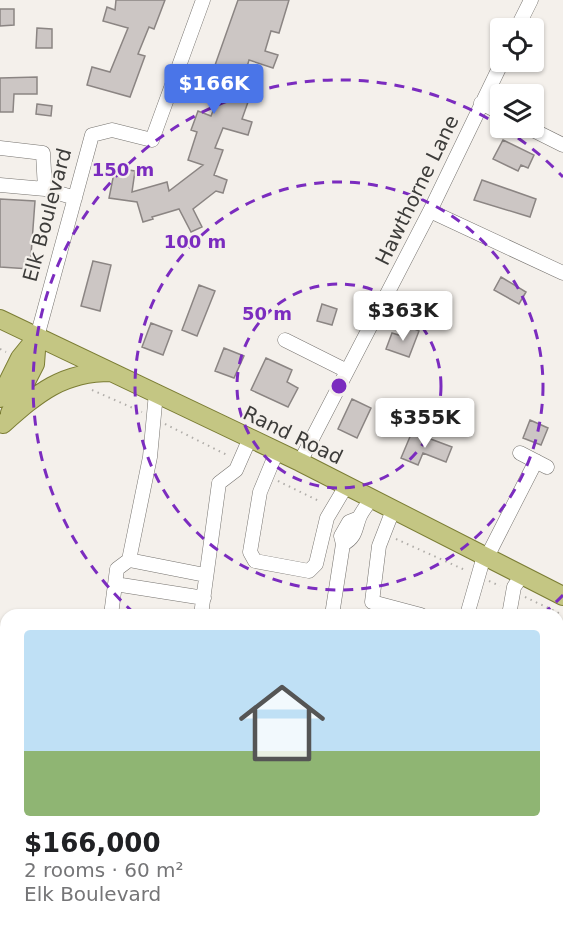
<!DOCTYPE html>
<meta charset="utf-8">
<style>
:root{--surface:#fff;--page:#f2f2f2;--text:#202124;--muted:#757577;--line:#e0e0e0;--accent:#4a75e8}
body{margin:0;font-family:"DejaVu Sans",sans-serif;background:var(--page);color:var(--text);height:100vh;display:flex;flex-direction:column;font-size:22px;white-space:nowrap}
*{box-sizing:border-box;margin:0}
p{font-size:20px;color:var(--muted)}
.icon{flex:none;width:33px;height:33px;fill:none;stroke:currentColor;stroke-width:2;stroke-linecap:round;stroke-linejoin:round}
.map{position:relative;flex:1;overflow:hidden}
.details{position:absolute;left:0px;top:609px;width:564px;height:332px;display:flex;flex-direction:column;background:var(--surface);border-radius:18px 18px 0 0;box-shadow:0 2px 4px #0004}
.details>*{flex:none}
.tools{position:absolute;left:490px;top:18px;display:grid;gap:12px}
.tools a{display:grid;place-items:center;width:54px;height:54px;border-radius:6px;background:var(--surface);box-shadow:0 2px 4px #0004;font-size:30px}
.price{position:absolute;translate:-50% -51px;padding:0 14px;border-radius:6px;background:#fff;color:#222;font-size:20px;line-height:39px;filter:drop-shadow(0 2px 3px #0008)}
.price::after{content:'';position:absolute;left:50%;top:36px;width:18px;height:14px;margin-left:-9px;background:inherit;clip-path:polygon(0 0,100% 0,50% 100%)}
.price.selected{background:var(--accent);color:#fff}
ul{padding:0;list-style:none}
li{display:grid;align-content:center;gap:12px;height:318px;padding:0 24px}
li+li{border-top:2px solid var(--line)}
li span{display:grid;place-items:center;height:186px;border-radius:6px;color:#555}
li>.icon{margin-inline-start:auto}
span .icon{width:108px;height:108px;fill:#fffc;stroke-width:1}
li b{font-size:26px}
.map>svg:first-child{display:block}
.building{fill:#ccc6c4;stroke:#8b8583;stroke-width:1.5}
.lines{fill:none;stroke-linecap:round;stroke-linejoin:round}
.minor-casing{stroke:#76736f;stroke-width:15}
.major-casing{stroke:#7b7d34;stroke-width:20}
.path{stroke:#b0ada9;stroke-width:2;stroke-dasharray:1.5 4.5;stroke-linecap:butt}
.minor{stroke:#fff;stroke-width:14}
.major{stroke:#c4c683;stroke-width:18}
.ring{fill:none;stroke:#7b2cbf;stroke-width:3;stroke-dasharray:10 8}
.labels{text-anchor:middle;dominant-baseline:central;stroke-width:4.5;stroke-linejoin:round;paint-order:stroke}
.street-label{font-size:20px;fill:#3d3c3a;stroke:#f4f0eb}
.centre{fill:#7b2cbf;stroke:#f4f0eb;stroke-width:3}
.ring-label{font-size:18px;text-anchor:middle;font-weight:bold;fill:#7b2cbf;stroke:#f4f0eb;stroke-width:4.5;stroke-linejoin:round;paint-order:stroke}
</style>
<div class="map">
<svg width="563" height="940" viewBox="0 0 563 940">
<rect width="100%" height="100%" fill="#f4f0eb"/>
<path class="building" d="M116 0H165L154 29 149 27 138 54 145 56 130 97 87 85 92 67 110 72 128 28 103 21 107 7 115 10Z
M238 0H289L279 33 271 31 265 51 278 55 273 68 249 60 242 84 253 88 242 119 252 122 248 135 223 128 215 148 223 150 214 175 227 180 223 193 216 191 193 209 202 227 191 232 179 209 152 217 153 219 143 222 137 202 109 198 115 168 135 171 132 192 167 182 169 191 203 165 188 160 197 132 191 130 198 111 211 116 221 90 208 85Z
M0 9H14V25L0 26Z
M37 28 52 29V48H36Z
M37 77V94H14L13 112H0V78Z
M37 104 52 106 51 116 36 114Z
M503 140 534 155 528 168 521 165 518 171 493 159Z
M482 180 536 199 530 217 474 200Z
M0 199 35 201 30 269 0 267Z
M93 261 111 265 100 311 81 306Z
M501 277 526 292 519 304 494 290Z
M199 285 215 291 197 336 182 330Z
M322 304 337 309 332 325 317 321Z
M151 323 172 331 163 355 142 347Z
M406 325 419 331 409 357 386 349 392 333 402 336Z
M224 348 244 356 234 378 215 371Z
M266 358 292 370 287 382 298 388 288 407 251 390Z
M352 399 371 408 357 438 338 429Z
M530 420 548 428 541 445 523 438Z
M412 432 452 447 446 462 423 453 418 465 401 458Z"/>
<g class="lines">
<defs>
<path id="minor" d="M517 28 531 0
M481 103 501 113
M529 128 563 145
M0 148 43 153 45 189 75 198
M0 185 45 189
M430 211 563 273
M37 337 92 135 112 130 152 140 203 0
M285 340 347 371
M156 393 150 457 129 560 205 575
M277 451 260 492 250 552 255 561 309 571 316 564 327 518 346 486
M520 453 547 467
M300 462 430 211 502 62
M393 510 379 546 372 602 421 615
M343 544C357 537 355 527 360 516 363 510 368 504 371 499
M487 557 536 461
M115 584 204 598
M111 615 117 569 129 560
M201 615 219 483 236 470 250 438
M332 615 343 544 341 536 349 522 359 518
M467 615 484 556
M509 615 514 587 522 575
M558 695 563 696
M558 831 563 805
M537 940 538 934"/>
<path id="major" d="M0 319 300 462 563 596
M0 398 20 358 37 337
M10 413 35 364 37 337
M3 424C38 393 62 372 111 372"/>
</defs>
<use href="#minor" class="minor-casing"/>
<use href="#major" class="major-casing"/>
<path class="path" d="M0 349 6 352
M92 390 142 412
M165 424 227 455
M278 481 321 502
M396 539 465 570
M489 581 500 586
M525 597 563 615
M0 775 6 774"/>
<use href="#minor" class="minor"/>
<use href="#major" class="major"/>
</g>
<g class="ring">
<circle cx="339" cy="386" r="102"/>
<circle cx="339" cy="386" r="204"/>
<path d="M563 595A306 306 0 0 1 544 613M134 613A306 306 0 0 1 499 125M503 128A306 306 0 0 1 563 177"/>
</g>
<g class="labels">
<g class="street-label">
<text transform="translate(417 190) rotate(-64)">Hawthorne Lane</text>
<text transform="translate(47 215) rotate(-75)">Elk Boulevard</text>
<text transform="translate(293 435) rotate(26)">Rand Road</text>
</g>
</g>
<circle cx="339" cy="386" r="9" class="centre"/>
<g class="ring-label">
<text x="123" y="176">150 m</text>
<text x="195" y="248">100 m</text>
<text x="267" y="320">50 m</text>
</g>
</svg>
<div class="tools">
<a><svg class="icon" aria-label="locate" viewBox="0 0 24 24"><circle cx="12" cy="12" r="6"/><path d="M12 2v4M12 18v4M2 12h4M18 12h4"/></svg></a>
<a><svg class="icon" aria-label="layers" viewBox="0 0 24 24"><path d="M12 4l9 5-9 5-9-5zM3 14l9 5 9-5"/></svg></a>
</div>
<b class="price selected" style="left:214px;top:115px">$166K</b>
<b class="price" style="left:403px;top:342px">$363K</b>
<b class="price" style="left:425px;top:449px">$355K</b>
<section class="details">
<ul>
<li><span style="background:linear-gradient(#bfe0f5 65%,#8fb573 0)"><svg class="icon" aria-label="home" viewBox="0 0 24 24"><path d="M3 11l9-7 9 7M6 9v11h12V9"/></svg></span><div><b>$166,000</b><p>2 rooms · 60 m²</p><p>Elk Boulevard</p></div></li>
</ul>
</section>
</div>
